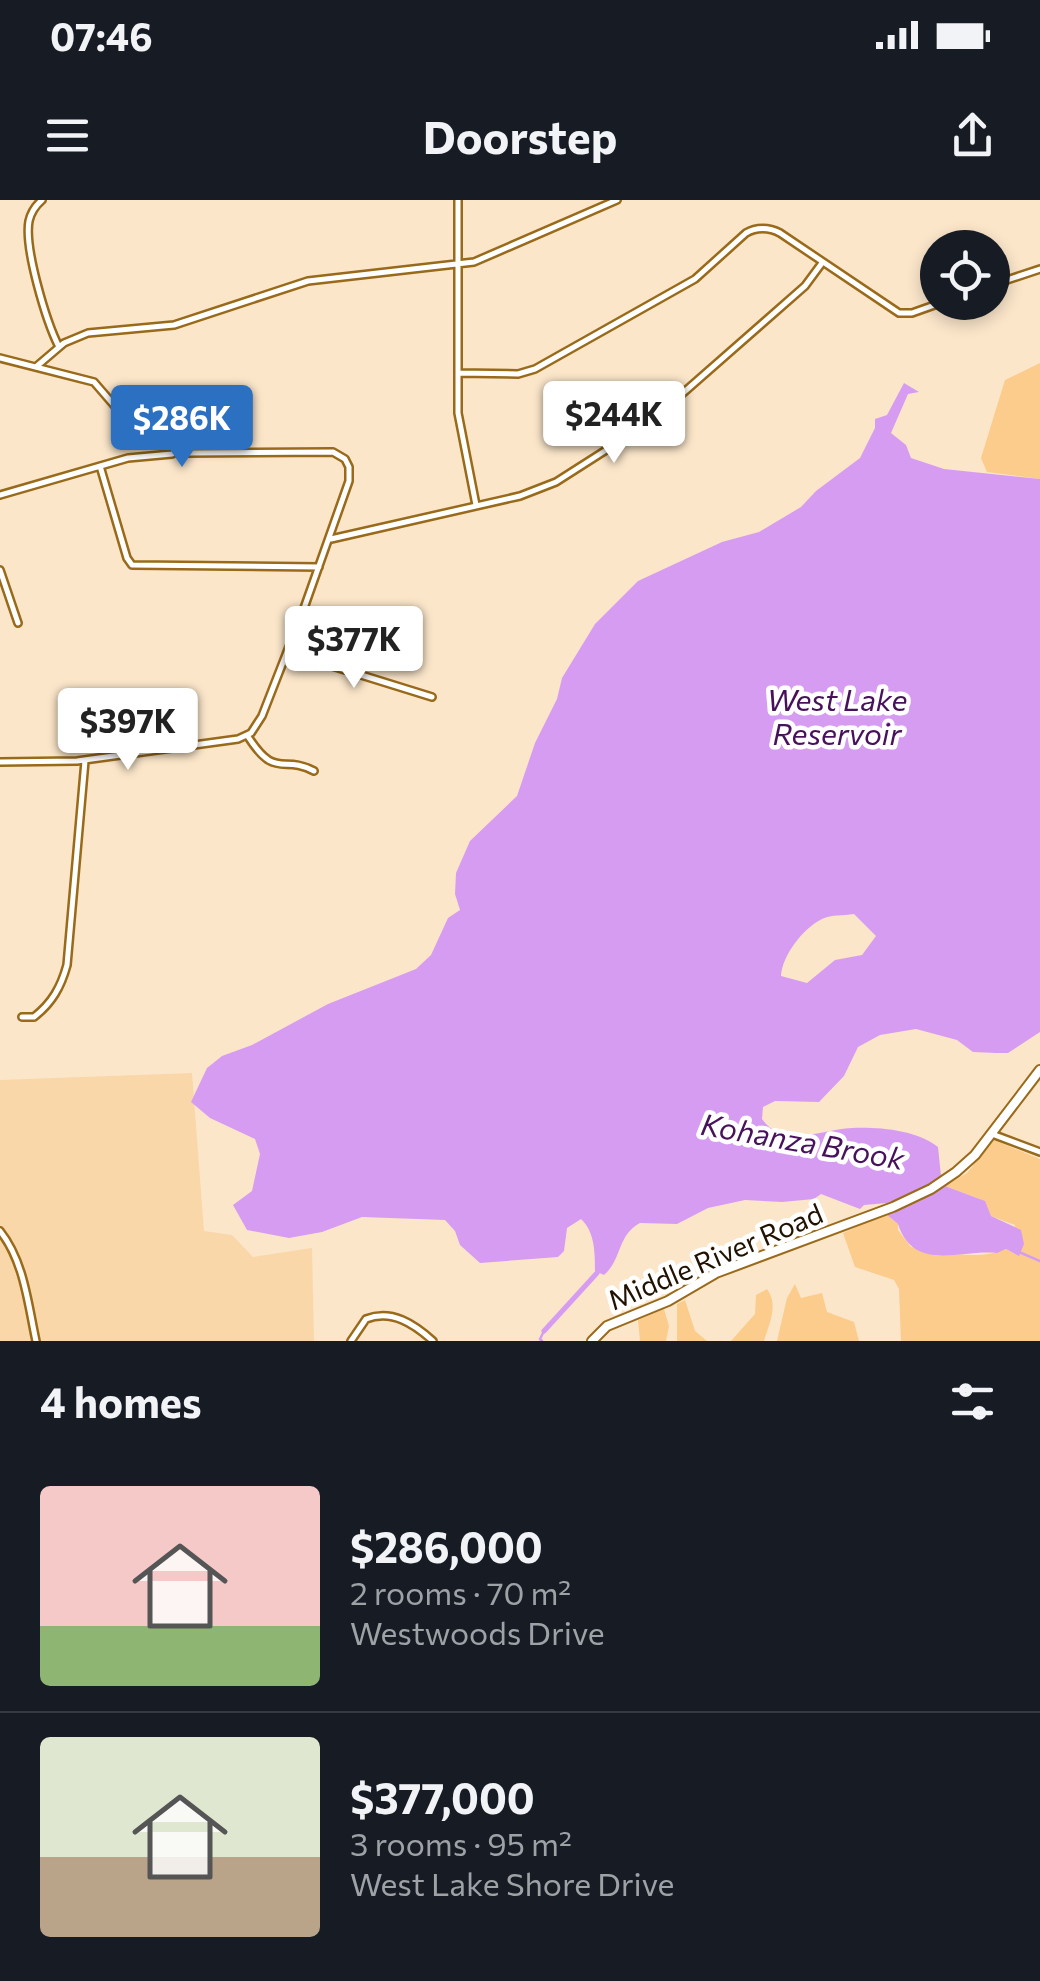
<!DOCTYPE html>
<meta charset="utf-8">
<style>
:root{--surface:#171b24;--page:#242831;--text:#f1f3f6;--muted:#9ea1a6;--line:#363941;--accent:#2b70c1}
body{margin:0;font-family:Commissioner,sans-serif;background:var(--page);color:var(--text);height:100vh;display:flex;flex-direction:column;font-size:38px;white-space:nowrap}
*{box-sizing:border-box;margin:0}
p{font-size:32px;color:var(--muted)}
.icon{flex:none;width:55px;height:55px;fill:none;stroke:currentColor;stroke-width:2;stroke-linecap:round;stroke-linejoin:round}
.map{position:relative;height:1141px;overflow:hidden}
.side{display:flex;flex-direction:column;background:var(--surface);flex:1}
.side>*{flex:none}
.fabs{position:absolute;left:920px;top:30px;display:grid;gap:20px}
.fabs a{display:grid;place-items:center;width:90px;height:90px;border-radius:50%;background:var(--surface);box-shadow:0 5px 15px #0003;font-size:50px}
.price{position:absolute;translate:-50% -85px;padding:0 22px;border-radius:10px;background:#fff;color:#222;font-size:32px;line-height:65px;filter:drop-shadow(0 2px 5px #0008)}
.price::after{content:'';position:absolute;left:50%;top:60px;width:30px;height:22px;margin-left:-15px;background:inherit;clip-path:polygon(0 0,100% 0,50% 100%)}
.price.selected{background:var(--accent);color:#fff}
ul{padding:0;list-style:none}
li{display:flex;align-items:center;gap:30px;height:250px;padding:0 40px}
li+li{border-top:2px solid var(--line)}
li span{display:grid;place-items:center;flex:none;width:280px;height:200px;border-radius:10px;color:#555}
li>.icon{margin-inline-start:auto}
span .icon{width:120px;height:120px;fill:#fffc;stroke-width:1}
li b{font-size:42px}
h2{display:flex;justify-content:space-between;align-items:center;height:120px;padding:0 40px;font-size:42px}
.status{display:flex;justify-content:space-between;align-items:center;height:70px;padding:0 50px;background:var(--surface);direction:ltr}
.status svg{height:28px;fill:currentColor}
header{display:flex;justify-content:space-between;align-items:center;height:130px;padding:0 40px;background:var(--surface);font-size:45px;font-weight:700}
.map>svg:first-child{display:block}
.built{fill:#fad7a9}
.green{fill:#fbcc8c}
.water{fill:#d69cf1;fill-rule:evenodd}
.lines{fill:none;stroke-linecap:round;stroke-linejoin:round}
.stream{stroke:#d69cf1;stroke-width:2.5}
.canal{stroke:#d69cf1;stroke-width:5}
.street-casing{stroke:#996a19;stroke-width:10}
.secondary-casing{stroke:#996a19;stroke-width:12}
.street{stroke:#fff;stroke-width:5}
.secondary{stroke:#fff;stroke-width:8}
.labels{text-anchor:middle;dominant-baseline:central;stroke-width:9;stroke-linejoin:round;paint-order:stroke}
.street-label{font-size:28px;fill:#201100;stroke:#fff}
.water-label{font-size:30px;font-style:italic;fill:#48115c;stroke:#fff}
</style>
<div class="status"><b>07:46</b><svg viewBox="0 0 49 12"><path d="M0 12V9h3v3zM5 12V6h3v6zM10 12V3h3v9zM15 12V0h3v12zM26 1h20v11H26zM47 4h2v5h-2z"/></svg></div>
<header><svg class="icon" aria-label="menu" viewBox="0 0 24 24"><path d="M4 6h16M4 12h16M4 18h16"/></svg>Doorstep<svg class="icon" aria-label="share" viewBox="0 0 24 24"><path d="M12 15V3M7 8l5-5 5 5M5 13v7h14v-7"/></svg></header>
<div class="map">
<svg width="1040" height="1141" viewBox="0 0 1040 1141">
<rect width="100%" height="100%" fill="#fbe6ca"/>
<path class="built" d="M192 873 204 1031 232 1035 253 1057 312 1048 314 1141H0V880Z"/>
<path class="green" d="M1040 163V279L987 272 981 258 1005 180Z
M994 940 1040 959V1141H901L899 1089 894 1080 855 1067 843 1033 886 1014 898 1024V1030L911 1047C939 1052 980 1061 1006 1049L1015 1054V1025L991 1016 980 999 945 986 967 973Z
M795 1084 801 1098 822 1093 827 1112 854 1122 859 1141H777L787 1098Z
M767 1089C779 1105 769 1124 764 1141H731L755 1114 756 1095Z
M685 1100 695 1131 707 1141H677V1104Z
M664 1109 669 1126 666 1141H640L638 1120Z"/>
<path class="water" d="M904 183 919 192 908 194 891 233 906 245 911 258 944 269 1040 279V832L1008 853H996L973 852 957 840 916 829 880 835 858 847 844 876 819 902 775 901 763 907 762 919C784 950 821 929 852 928 880 927 916 930 938 947L941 976 916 992 887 1003 864 1005 860 1009 821 994 814 999 782 1002 745 1000 708 1008 677 1024 640 1023C617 1035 622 1060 604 1075L595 1071C595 1053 595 1032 581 1019L567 1028 564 1051 558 1057 480 1063 460 1045 455 1031 445 1020 362 1017 322 1032 289 1038 247 1030 233 1005 252 991 260 954 255 939 210 918 191 902 207 868 222 856 252 845 328 804 416 769 431 755 448 718 460 710 455 694 456 673 470 641 517 596 535 543 557 499 562 478 595 424 638 381 722 342 759 332 801 307 816 291 860 258 875 228V219L887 215ZM854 714 876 736 862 755 835 760 807 783 781 776C782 756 803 728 822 719 832 714 843 716 854 714Z
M945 986 985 1001 991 1016 1021 1030 1024 1044 1019 1056 1006 1049 997 1053C960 1049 914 1073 898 1024L886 1014 919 1001Z"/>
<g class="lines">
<path class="stream" d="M1019 1052 1040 1061
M542 1141 540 1139 544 1131"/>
<path class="canal" d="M544 1131 597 1073"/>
<defs>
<path id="street" d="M42 0C35 6 31 12 29 21 24 48 46 121 59 147
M458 0V213L476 305
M992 85 1040 69
M0 158 94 182 126 219 185 253 333 252 345 259 349 267V281L303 411 262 516 251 533 238 539 77 561 0 562
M37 166 64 143 88 133 174 125 308 81 474 62 617 0
M458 173 518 174 535 169 695 79 746 33C756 27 769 27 780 33L899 113H912L943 102
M100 266 127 358 132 365 319 367
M0 295 128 258 172 254 180 250
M331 339 520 296 556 282 650 222 805 86 822 63
M0 370 18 423
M287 452 432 497
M247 535C276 581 282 554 314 571
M22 817H34C52 803 61 787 67 765L85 561
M992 934 1040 952
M0 1031C24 1061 28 1104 36 1141
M351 1141 366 1119C392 1109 414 1124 433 1141"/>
<path id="secondary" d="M592 1141 607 1126 668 1101 716 1073 893 1007 931 989 956 972 975 955 1040 870"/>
</defs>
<use href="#street" class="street-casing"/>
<use href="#secondary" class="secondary-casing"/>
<use href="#street" class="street"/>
<use href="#secondary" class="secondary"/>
</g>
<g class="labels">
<g class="street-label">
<text transform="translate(715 1056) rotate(-23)">Middle River Road</text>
</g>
<g class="water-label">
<text x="837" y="498">West Lake<tspan x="837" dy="34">Reservoir</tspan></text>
<text transform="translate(803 940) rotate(10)">Kohanza Brook</text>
</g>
</g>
</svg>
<div class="fabs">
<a><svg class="icon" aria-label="locate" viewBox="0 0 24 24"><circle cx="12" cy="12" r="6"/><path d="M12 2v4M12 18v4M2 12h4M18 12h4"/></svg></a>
</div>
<b class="price" style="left:614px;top:266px">$244K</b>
<b class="price selected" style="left:182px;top:270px">$286K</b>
<b class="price" style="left:354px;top:491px">$377K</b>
<b class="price" style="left:128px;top:573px">$397K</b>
</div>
<section class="side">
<h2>4 homes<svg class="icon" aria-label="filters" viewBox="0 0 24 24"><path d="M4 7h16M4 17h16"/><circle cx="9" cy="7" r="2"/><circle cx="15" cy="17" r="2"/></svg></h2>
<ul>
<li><span style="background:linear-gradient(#f6c9c9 70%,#8fb573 0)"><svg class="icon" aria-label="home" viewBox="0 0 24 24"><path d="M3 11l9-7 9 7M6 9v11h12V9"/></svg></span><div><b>$286,000</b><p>2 rooms · 70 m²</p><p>Westwoods Drive</p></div></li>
<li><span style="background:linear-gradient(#dfe7d0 60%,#b9a48a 0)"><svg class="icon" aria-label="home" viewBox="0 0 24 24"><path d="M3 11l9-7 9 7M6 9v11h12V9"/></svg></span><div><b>$377,000</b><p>3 rooms · 95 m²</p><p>West Lake Shore Drive</p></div></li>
</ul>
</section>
